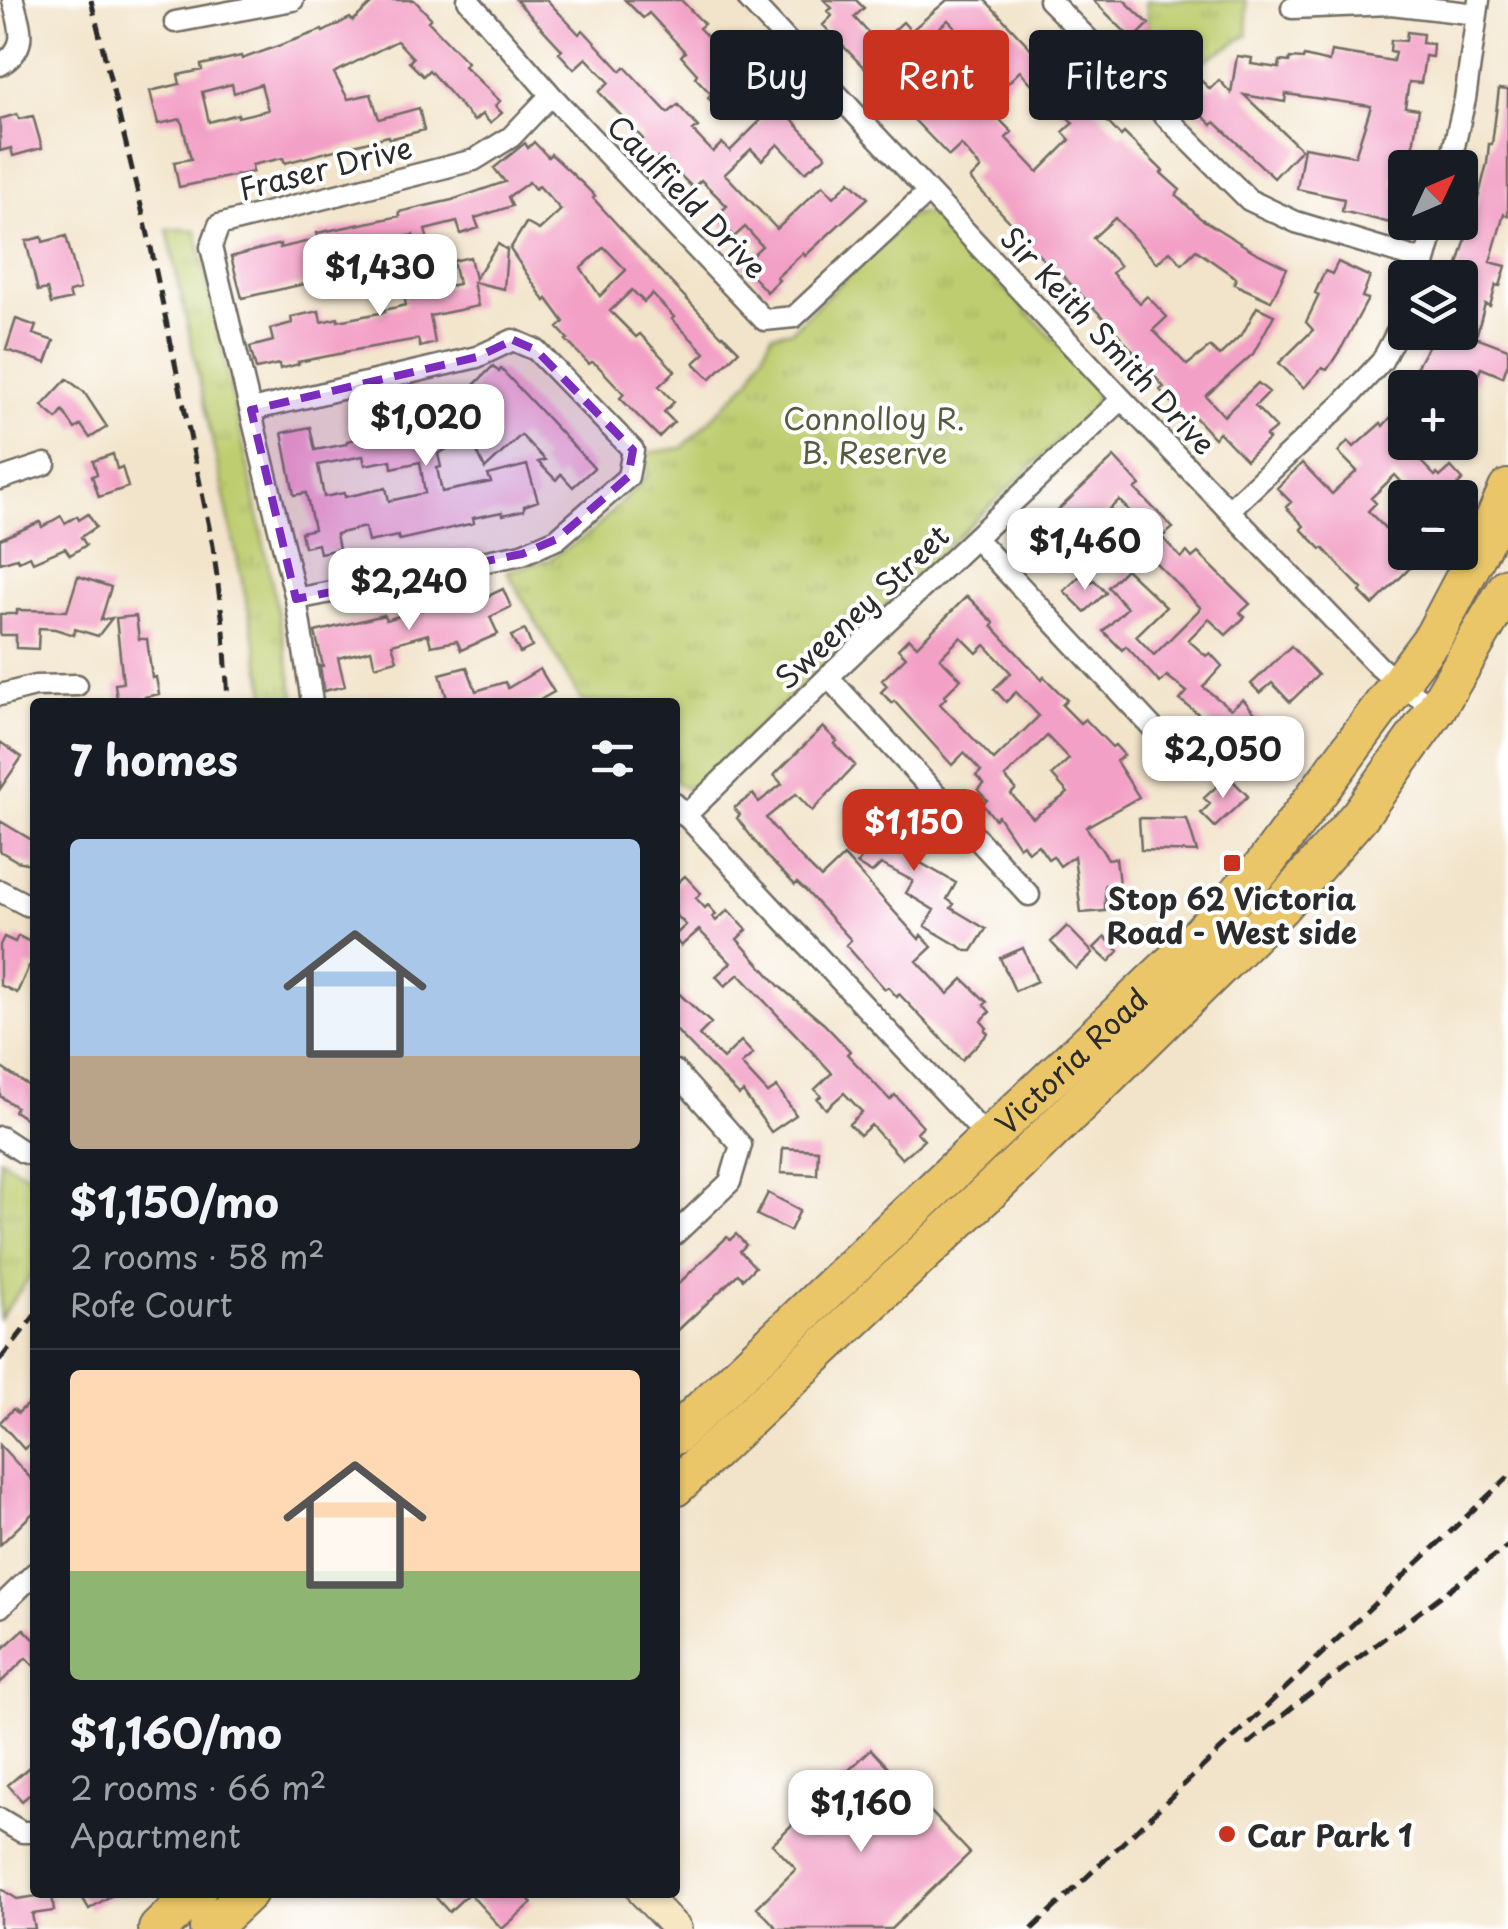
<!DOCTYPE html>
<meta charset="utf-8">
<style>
:root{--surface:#171b24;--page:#20242c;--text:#f1f3f6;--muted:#9ea1a6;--line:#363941;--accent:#c8321e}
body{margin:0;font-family:"Playpen Sans",sans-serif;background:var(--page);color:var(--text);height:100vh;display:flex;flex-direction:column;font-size:38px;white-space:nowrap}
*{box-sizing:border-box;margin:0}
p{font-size:32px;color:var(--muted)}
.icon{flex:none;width:55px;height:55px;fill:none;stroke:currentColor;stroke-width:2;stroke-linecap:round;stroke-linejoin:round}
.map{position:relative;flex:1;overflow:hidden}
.drawer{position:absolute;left:30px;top:698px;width:650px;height:1200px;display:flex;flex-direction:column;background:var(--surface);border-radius:10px;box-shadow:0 2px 8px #0004}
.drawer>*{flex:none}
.top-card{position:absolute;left:710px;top:30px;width:648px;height:90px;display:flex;gap:20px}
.needle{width:65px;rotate:46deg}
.fabs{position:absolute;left:1388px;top:150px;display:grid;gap:20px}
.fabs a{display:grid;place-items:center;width:90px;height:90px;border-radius:10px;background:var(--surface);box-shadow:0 2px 8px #0004;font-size:50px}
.price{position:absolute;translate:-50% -85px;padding:0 22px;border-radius:20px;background:#fff;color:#222;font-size:32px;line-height:65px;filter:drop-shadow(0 2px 5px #0008)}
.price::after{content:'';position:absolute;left:50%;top:60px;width:30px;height:22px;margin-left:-15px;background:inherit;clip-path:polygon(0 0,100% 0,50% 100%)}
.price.on{background:var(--accent);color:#fff}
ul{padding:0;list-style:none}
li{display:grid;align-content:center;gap:20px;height:530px;padding:0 40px}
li+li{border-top:2px solid var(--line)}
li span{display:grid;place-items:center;height:310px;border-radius:10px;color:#555}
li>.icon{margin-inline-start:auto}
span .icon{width:180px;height:180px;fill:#fffc;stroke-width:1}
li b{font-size:42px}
h2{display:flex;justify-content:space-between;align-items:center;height:120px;padding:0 40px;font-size:42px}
.pill{padding:0 35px;border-radius:10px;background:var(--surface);box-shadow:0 2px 8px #0004;font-size:35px;line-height:90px}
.pill.on{background:var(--accent);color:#fff}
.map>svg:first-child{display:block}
.grass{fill:url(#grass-tufts);stroke:#747c4e;stroke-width:2.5}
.building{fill:#f3a0c6;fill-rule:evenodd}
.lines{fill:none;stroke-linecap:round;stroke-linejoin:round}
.street-casing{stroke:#716c63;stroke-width:25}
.secondary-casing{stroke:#716c63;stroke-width:32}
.highway-casing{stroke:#716c63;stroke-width:42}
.street{stroke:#fff;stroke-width:20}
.secondary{stroke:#f7e8c3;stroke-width:28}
.highway{stroke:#ebc669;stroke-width:38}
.rail{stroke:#2b2b2b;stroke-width:5;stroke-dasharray:15 8;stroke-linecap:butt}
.marked{fill:#7b2cbf;fill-opacity:0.2;stroke:#7b2cbf;stroke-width:8;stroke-dasharray:20 12;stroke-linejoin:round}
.poi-dot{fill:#c8321e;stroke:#fff;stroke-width:4}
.labels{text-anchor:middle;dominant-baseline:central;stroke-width:8;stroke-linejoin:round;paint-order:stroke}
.street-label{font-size:30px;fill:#2b2b2b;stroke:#fff}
.park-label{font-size:30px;fill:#575c40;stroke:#fff}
.poi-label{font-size:30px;font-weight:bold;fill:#2b2b2b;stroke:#fff}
</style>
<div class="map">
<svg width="1508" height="1929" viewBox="0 0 1508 1929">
<defs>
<pattern id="grass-tufts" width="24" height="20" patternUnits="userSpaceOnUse" patternTransform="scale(2.5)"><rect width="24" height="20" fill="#becd70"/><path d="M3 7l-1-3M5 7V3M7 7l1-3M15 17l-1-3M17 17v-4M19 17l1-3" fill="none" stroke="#a3b061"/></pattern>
</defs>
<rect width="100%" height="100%" fill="#fff"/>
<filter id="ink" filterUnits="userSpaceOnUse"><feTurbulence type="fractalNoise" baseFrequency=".01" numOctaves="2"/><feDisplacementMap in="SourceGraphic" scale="20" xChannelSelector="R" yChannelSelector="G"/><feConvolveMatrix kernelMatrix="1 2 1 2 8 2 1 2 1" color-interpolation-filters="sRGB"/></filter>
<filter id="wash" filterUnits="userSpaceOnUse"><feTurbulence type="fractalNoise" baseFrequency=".0048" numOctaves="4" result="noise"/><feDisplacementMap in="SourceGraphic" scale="40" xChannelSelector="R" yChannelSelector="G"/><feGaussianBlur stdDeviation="2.25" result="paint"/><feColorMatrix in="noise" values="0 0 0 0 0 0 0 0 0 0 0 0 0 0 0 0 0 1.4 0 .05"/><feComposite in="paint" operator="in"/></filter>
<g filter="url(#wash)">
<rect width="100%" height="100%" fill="#f2e4ca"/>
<path class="grass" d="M1146 0H1246L1248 35 1155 89 1120 53 1148 26Z
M922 213 937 216 1085 373 1096 389 1094 407 695 787 684 788 675 781V702H582L507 571 549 560 593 531 647 476 645 453 682 448 750 380 772 334 792 330 910 215Z
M167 229 196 230 250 476 296 702H268Z
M0 1158 35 1180V1270L0 1318Z"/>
<g id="blocks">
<path class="building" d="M375 0H414L431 18 428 21 467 62 464 66 500 101 495 106 502 113 490 123 482 114 474 121 429 70 423 76 409 62 413 58 397 41 334 73 348 99 371 94 379 119 419 108 424 130 389 139 388 136 285 163 283 158 252 165 253 172 179 187 174 162 191 159 181 119 158 124 150 91 180 84 178 75 202 70 201 65 241 56 242 59 322 30 323 32 350 18 353 21ZM232 84 234 93 261 84 268 110 238 117V114L209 122 202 92Z
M516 0H547L579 34 583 30 621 71 625 67 668 113 678 105 698 127 693 131 713 152 722 143 730 151 780 101 794 115 791 117 797 125 826 156 805 172 778 144 762 160 751 149 725 174 777 229 823 185 834 197 850 181 868 198 805 256 803 253 777 277 779 280 767 292 742 265 762 246 745 227 734 237 715 217 727 206 701 180 693 188 667 162 663 165 657 158 653 161 638 144 643 139 599 92 609 82 586 58 574 69 559 53 562 50Z
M625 0H681L704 24 699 28 734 64 738 61 754 78 720 110 708 98 711 94 695 77 697 74 681 56 685 52 649 13 643 18Z
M824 0H856L864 8 854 17 879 44 903 22 911 31 947 0H985L1041 59 1044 56 1121 136 1124 133 1163 171 1161 173 1180 190 1176 195 1200 218 1253 251 1287 268 1271 301 1234 284 1236 278 1196 250 1182 264 1170 251 1157 263 1115 218 1093 238 1120 266 1112 273 1140 303 1147 296 1167 317 1153 330 1187 365 1210 347 1219 356 1243 333 1257 307 1274 315 1253 354 1206 396 1224 416 1258 383 1269 392 1255 406 1276 428 1266 436 1269 439 1246 460 1219 432 1214 438 1192 414 1187 418 1160 390 1164 387 1113 328 1058 271 1056 273 1036 252 1033 254 1021 242 1025 238 970 179 981 168 961 145 949 156 823 25 832 16 828 11 832 8ZM948 20 978 51 959 70 974 84 954 103 929 77 944 62 931 50 935 46 928 38ZM1020 71 1050 104 1053 102 1073 123 1063 132 1070 140 1038 172 1006 138 1012 132 985 105Z
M1093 0H1124L1149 24 1133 40Z
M1407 32 1423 34 1422 43 1433 44 1432 57 1425 56 1421 83 1409 82 1405 107 1419 109 1414 140 1409 161 1399 159 1392 184 1405 188V215L1402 226 1342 211 1344 199 1297 189 1304 147 1355 156 1371 106 1286 94 1285 102 1244 95 1301 149 1274 178 1215 122 1212 125 1174 88 1191 71 1210 89 1219 80 1231 93 1237 56 1252 58 1251 64 1279 68 1280 61 1289 62 1290 58 1303 59 1304 56 1329 62 1331 51 1393 61 1395 52 1390 51 1391 40 1406 41Z
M1499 89 1508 90V216L1504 214 1490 262 1506 266 1500 286 1496 285 1490 306 1485 304 1476 337 1508 349V363L1503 377 1481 368 1475 383 1468 380 1464 388H1402L1412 375 1436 332H1460V278H1454L1479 195 1487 163 1489 144H1492Z
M17 114 19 119 33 116 42 148 13 156 11 148 0 151V119Z
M534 142 548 157 551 154 582 183 595 196 593 198 643 253 722 336 723 335 739 351 710 379 694 363 705 353 672 319 674 317 652 294 644 302 632 290 610 311 636 337 640 334 675 371 659 386 674 402 664 412 674 422 659 437 620 398 624 394 597 365 592 362 589 364 566 340 568 339 558 328 564 322 547 299 545 301 510 249 526 223 539 230 561 210 539 186 535 189 529 182 508 197 512 206 475 218 479 228 461 234 457 222 425 230 428 240 415 243 413 235 388 241 389 248 318 266 322 280 242 298 231 257 280 244V248L318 239 317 233 400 216 399 212 452 200 505 182 494 168 525 143 528 148ZM604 247 626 270 600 296 581 268Z
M66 236 80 289 69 292 71 299 51 304 47 289 38 291 26 241 42 237 43 242Z
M498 244 507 250 504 289 473 282 478 306 430 316 435 343 420 347 418 339 344 352V353L298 362 299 364 280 369 279 364 256 369 250 347 273 341 270 329 292 323 291 317 319 311 321 322 338 318V321L385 312 384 310 406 305 400 280 421 278 424 291 458 284 453 261 470 257 475 279Z
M1338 262 1370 277 1362 297 1368 299 1342 347 1327 370 1322 368 1304 388 1279 363 1313 330 1306 322 1319 295 1315 293 1325 271 1332 274Z
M16 319 36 326 33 334 54 341 46 363 6 350Z
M493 366 499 372 501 369 594 468 573 487 561 474 556 480 538 462 545 460 521 435 485 469 470 436 438 454 441 467 437 468 442 492 491 482 488 475 527 465 538 501 524 506V510L503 515 502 512 473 518 474 523 399 540 398 536 368 542 365 527 336 534 339 549 320 553 318 544 304 547 301 532 314 529 306 493 294 495 282 433 310 427 315 450 347 444V441L361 438 359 428 403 417V423L420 420 422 428 481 394 473 386ZM363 456 365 465 391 460 392 468 420 462 425 493 389 501 386 488 345 497 344 493 324 497 318 465Z
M67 379 84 392 107 427 90 438 81 425 75 429 63 411 57 419 42 406Z
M1405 401V445L1435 476 1437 474 1440 477 1451 467 1463 480 1445 498H1416L1395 475 1371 498 1376 503 1368 511 1405 548V552H1409L1414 557 1408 564 1411 567 1373 605 1360 592 1362 589 1351 578 1323 548 1321 549 1301 529 1304 526 1286 507 1291 502 1277 488 1302 463 1332 494 1357 471 1338 452 1348 441 1354 447 1381 423 1383 426Z
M113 454 117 469 122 467 128 487 99 497 92 476 97 474 93 461Z
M1114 457 1140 485 1135 489 1173 528 1162 537 1181 558 1187 552 1192 558 1198 553 1250 604 1240 613 1245 617 1226 635 1209 619 1188 640 1206 656 1210 653 1222 666 1203 687 1231 709 1243 699 1264 724 1279 723 1280 756H1252V772L1225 773V744L1210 727 1213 725 1180 700 1187 692 1167 676 1160 683 1126 646 1122 650 1103 631 1127 608 1108 587 1126 569 1166 607 1136 636 1154 655 1201 608 1138 545 1145 538 1131 524 1136 518 1119 500 1072 545 1066 538 1040 562 1022 544Z
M88 514 96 527 81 537 86 545 70 555 65 548 33 562 30 556 19 561 17 558 0 563V539L40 522 42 527 61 516 65 523 77 516 79 520Z
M1081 575 1089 584 1094 580 1106 593 1085 612 1064 591Z
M78 576 111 587 101 620 112 618 98 636 75 629 74 635 55 629 39 628 38 649 16 648V635H0V614H17V610L67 611Z
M503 589 511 607 490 617 498 634 461 650 457 641 431 646 428 634 392 644 397 660 375 666 371 650 338 658 345 686 324 691 320 666H323L315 632 384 615 386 620 430 607 468 599 482 593 484 598Z
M967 596 994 623 992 626 1042 680 1044 677 1067 700 1062 705 1080 723 1085 719 1112 747 1115 745 1124 755 1116 761 1139 797 1086 827 1108 859 1116 858 1119 884 1105 885V911L1081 913 1074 856 1060 866 1053 856 1048 859 1038 845 1028 852 1023 844 1019 847 998 816 995 819 982 804 987 800 978 790 984 784 976 776 981 771 964 753 952 765 894 701 892 703 881 692 887 686 882 680 906 657 898 649 909 638 917 646ZM961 637 977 653 985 645 1011 673 994 689 1006 702 1016 692 1039 716 994 760 940 704 946 698 944 696 961 679 940 658ZM1047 736 1069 759 1052 775 1068 793 1033 818 1011 794 1016 789 1005 777Z
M136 616 139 639H147L152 678 156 677 159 694 145 697 146 702H126L125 698 117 700 115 684 123 683 116 618Z
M525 630 532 647 520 653 511 636Z
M1291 646 1318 675 1290 702 1272 683 1260 693 1251 684Z
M467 667 476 691 505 682 508 688 540 669 554 692 536 702H448L440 674Z
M823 727 837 741 834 744 855 765 812 811 796 794 766 818 787 844 821 878 844 856 919 939 921 935 932 947 917 961 948 994 963 979 987 1002 984 1005 990 1012 981 1021 987 1028 985 1030 988 1034 962 1060 899 994 897 997 888 987 885 989 846 945 851 940 806 891 797 883 795 885 767 857 737 818 740 815 734 808 753 794 759 802 782 784 774 775Z
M0 742 22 757 0 789Z
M1228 776 1248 796 1215 827 1201 813 1210 804 1204 798Z
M867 792 884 805 873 819 887 827 904 844 913 836 916 838 918 834 933 844 921 863 956 883 947 899 954 904 951 908 986 929 972 951H967L925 926 934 910 906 893 913 881 881 864 872 873 857 864 874 839 844 814Z
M1139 818 1187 819 1197 852 1141 850Z
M0 821 35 842V865L17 861 0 851Z
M685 876 701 893 696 898 705 908 708 905 716 914 713 917 716 921 728 910 747 930 737 939 779 986 824 1024 850 1051 847 1054 890 1100 895 1095 923 1126 917 1132 924 1140 902 1159 871 1125 860 1135 849 1124 862 1112 844 1093 826 1109 817 1099 821 1096 815 1089 832 1073 739 974 725 986 716 976 731 963 699 930 681 946 675 939V935L686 925 675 914V885Z
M1067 926 1093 953 1076 969 1051 942Z
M18 936 35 944V967L29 966 17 993 0 985V945L4 937 15 942Z
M1105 937 1119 951 1109 962 1094 948Z
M1023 948 1037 981 1015 991 1000 958Z
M675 990 711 1023 699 1035 723 1059 741 1041 753 1054 741 1064 768 1093 777 1087 796 1115 771 1132 743 1092 739 1095 675 1029Z
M0 1067 35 1090V1125L14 1111 16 1107 0 1096Z
M783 1148 818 1150 817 1175 781 1173Z
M768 1193 800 1210 790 1231 757 1215Z
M736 1234 746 1245 740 1251 755 1267 743 1279 738 1274 675 1333V1287L727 1237 730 1240Z
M35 1397V1439L24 1449 0 1422 13 1409 18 1413Z
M0 1445 35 1483V1511L0 1545Z
M24 1629 35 1640V1667L26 1658 0 1683V1651Z
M871 1749 970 1853 891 1929H778L757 1907 796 1869 772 1844Z
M35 1762V1790L22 1801 8 1785Z
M0 1888 17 1899 52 1894 54 1911 32 1914 35 1929H0Z
M79 1892H117L89 1909Z
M431 1892H522L532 1903 502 1929 469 1893 449 1912Z"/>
</g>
</g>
<g filter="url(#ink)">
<use href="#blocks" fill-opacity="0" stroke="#716c63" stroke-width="2.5"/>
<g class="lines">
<defs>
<path id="street" d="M468 0 551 95 764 320 794 317 928 192
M749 0 1122 399 1378 666 1398 683 1436 709
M1049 0 1249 200 1296 222 1425 261
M1292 8 1391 4 1477 14
M175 22 293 0
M0 65C30 47 20 28 13 0
M1449 168 1465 99 1479 0
M1420 278 1436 222
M251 410 477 357 513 340 536 350 633 450 628 477 557 539 522 554 296 599
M0 479 45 464
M1229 510 1343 403 1382 361 1405 317
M976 539 1181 758
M828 677 1029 895
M0 695 35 686 77 685
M312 702 296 599 211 247 219 225 474 160 511 137 551 95
M675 804 988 1138
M685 816 828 677 1122 399
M0 891 27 905 35 907
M675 1071 741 1145 730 1182 675 1234
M0 1137 23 1152 35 1156
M0 1607 35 1573
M0 1819 22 1832H35"/>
<path id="secondary" d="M642 1892 677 1929"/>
<g id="highway">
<path id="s1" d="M675 1435 1180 956 1262 868 1434 636 1491 528 1508 489"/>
<path d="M675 1487 1018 1164 1280 907 1360 815 1436 709 1508 587"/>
<path d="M158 1929 196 1892"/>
<path d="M209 1929 248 1892"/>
</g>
</defs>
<use href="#street" class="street-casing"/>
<use href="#secondary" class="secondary-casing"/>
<use href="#highway" class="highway-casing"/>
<use href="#street" class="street"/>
<use href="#secondary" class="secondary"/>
<use href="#highway" class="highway"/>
<path class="rail" d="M91 0 150 243 213 546 224 631 228 702
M0 1360 35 1315
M1247 1745 1299 1702 1508 1546
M1032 1929 1508 1477"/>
</g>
</g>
<path class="marked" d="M513 340 536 350 633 450 628 477 557 539 522 554 296 599 251 410 477 357Z"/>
<g class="poi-dot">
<rect x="1222" y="853" width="20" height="20" rx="5"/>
<circle cx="1227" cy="1834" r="10"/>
</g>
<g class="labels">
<g class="street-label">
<text transform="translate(325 167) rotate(-14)">Fraser Drive</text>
<text transform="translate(688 196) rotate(46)">Caulfield Drive</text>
<text transform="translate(1109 340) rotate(47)">Sir Keith Smith Drive</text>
<text transform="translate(861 606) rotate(-43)">Sweeney Street</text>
<text stroke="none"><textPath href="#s1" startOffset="545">Victoria Road</textPath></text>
</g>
<g class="park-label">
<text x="874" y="417">Connolloy R.<tspan x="874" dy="34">B. Reserve</tspan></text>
</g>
<g class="poi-label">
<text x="1232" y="897">Stop 62 Victoria<tspan x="1232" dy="34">Road - West side</tspan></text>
<text x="1247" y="1834" text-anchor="start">Car Park 1</text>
</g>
</g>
</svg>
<div class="fabs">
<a><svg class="needle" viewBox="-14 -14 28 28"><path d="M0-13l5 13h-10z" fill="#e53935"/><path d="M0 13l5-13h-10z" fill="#9ea1a6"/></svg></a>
<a><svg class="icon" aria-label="layers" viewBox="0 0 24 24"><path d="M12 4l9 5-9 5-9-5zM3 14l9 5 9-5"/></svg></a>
<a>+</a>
<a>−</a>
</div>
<b class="price" style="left:380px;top:319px">$1,430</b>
<b class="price" style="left:426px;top:469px">$1,020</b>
<b class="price" style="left:1085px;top:593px">$1,460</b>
<b class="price" style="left:409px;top:633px">$2,240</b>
<b class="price" style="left:1223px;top:801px">$2,050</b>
<b class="price on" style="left:914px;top:874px">$1,150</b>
<b class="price" style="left:861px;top:1855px">$1,160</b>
<div class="top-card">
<a class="pill">Buy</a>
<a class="pill on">Rent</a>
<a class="pill">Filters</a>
</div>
<section class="drawer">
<h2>7 homes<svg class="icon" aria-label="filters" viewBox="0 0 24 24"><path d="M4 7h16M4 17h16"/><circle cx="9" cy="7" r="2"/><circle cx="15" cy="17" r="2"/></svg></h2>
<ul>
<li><span style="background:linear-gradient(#a9c7e8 70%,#b9a48a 0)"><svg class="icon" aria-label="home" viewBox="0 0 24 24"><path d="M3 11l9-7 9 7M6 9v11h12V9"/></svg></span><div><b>$1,150/mo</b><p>2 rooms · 58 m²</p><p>Rofe Court</p></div></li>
<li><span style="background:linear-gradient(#ffd9b3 65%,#8fb573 0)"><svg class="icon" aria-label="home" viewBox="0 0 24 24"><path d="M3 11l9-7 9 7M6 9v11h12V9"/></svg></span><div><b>$1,160/mo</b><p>2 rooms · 66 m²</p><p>Apartment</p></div></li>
</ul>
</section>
</div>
